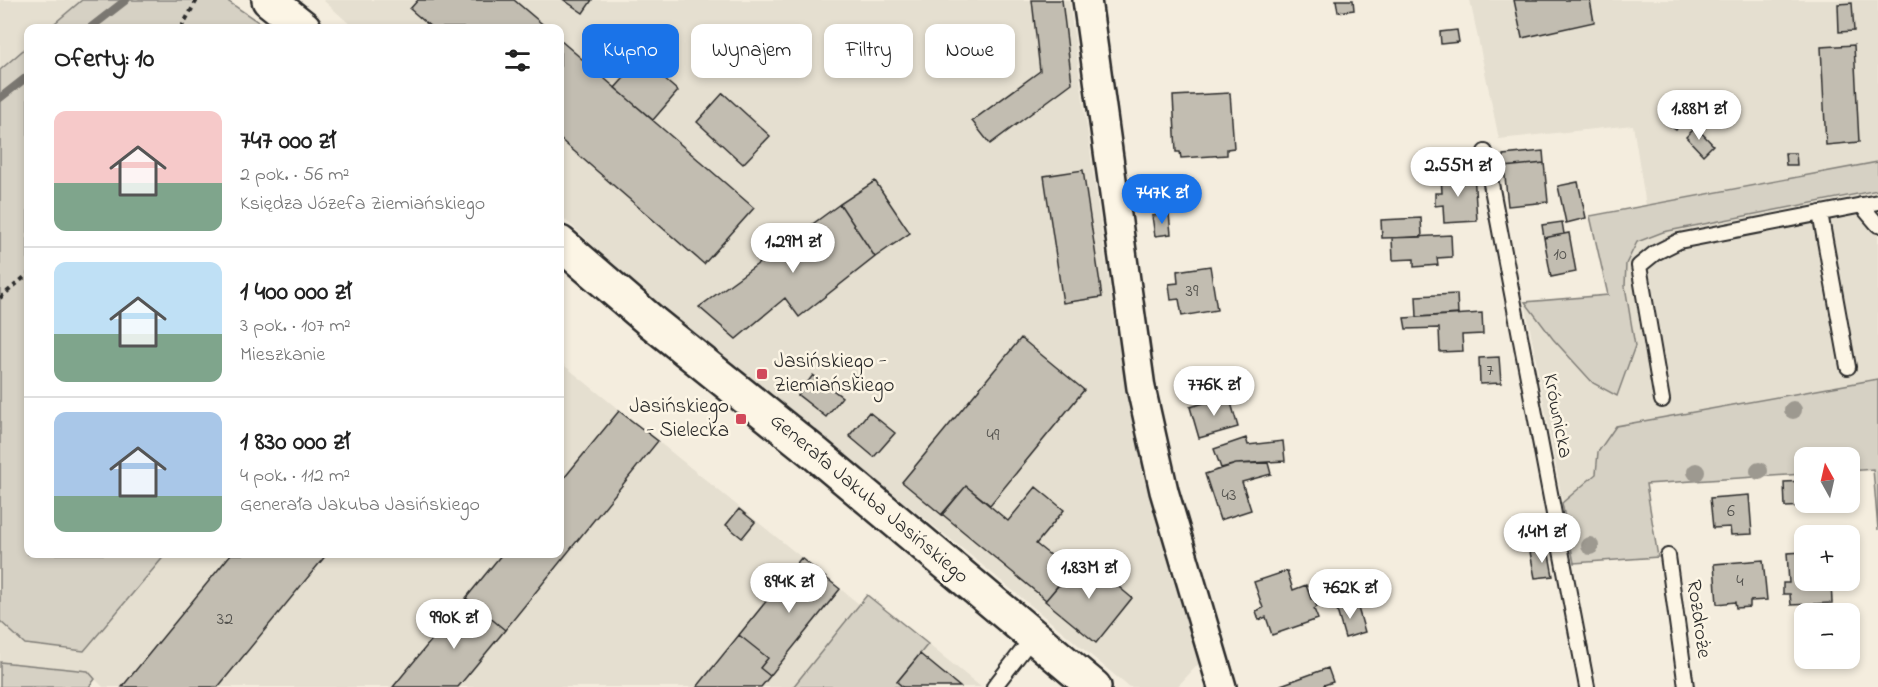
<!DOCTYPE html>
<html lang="pl">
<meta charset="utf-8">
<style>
:root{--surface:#fff;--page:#f6f6f6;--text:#222;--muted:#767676;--line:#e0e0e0;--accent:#1a73e8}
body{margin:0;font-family:"Indie Flower",sans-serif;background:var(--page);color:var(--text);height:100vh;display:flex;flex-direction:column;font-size:22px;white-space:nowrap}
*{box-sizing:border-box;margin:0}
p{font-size:20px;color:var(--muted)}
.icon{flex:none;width:33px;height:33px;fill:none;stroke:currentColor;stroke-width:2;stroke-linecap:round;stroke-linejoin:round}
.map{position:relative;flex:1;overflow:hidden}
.sheet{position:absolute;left:24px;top:24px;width:540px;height:534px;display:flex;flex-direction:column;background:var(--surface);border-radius:12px;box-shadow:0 3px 9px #0003}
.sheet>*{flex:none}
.banner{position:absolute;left:582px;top:24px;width:570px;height:54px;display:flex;gap:12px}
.needle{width:39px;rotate:352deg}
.tools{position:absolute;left:1794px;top:447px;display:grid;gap:12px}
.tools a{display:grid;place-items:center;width:66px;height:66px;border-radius:12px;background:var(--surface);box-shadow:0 3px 9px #0003;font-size:30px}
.price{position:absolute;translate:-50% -51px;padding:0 14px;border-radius:21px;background:#fff;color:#222;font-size:20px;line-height:39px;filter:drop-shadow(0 2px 3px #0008)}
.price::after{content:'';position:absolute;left:50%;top:36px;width:18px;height:14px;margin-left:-9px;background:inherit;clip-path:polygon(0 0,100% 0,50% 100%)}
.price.current{background:var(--accent);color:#fff}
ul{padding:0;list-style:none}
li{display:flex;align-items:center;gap:18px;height:150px;padding:0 30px}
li+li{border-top:2px solid var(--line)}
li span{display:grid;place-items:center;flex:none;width:168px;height:120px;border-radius:12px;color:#555}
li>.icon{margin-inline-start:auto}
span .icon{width:72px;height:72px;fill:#fffc;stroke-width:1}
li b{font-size:26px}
h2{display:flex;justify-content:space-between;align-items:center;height:72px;padding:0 30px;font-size:26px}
.tag{padding:0 21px;border-radius:12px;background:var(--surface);box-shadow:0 3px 9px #0003;font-size:21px;line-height:54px}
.tag.current{background:var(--accent);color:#fff}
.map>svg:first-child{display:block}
.built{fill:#e5dfd0}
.green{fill:#d6d1c4;stroke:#807e78;stroke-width:1.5}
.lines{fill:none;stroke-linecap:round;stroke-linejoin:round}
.stream{stroke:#7a7771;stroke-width:8}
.building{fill:#c2bdb1;stroke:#2b2b2b;stroke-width:1.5}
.service-casing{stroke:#2b2b2b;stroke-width:18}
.minor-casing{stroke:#2b2b2b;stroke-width:32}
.tertiary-casing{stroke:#2b2b2b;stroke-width:38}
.path{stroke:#2b2b2b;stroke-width:4;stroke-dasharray:4.5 4.5;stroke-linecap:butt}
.service{stroke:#fcf5e5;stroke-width:14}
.minor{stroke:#fcf5e5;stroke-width:27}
.tertiary{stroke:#fcf5e5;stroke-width:33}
.tree{fill:#9d9990}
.poi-dot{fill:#d1495b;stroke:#fcf5e5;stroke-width:2}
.labels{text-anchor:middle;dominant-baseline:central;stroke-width:5;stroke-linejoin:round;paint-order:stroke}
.number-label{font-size:18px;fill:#51504c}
.poi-label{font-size:21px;fill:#2b2b2b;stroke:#fcf5e5;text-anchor:start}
.street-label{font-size:21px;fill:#2b2b2b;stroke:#fcf5e5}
</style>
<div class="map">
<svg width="1878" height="687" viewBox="0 0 1878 687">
<rect width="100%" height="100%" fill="#f4edde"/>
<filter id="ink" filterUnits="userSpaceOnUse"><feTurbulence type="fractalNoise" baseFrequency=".0167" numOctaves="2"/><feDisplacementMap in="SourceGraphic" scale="12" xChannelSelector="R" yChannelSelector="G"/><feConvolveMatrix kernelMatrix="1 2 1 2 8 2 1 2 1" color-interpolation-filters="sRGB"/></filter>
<g filter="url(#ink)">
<path class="built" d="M0 0H117L79 28H28V67L0 88Z
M323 0H1069L1115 326 1146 454 1204 658 1177 687H1129L964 550 670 316 560 215V28H354Z
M1470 0H1878V530L1873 469 1850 471V458H1804V474L1646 484 1658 557 1574 563 1525 302 1608 295 1590 216 1646 206 1633 125 1499 139Z
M560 362 859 604 867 595 981 687H103L87 671 0 662V621L25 644 84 651 166 554H560Z"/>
<path class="green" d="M82 0H226L267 28H49Z
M28 46V554H166L84 651 25 644 0 621V70Z
M1878 162V190L1663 232 1637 242 1626 264 1625 286 1635 346 1617 396 1593 383 1553 339 1525 302 1608 295 1590 216Z
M1878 379V530L1873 469 1850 471V458H1804V474L1646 484 1658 557 1574 563 1562 503 1596 474 1598 452 1616 426Z
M867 595 928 644 897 682 903 687H793Z
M0 662 88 671 95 679 89 687H0Z"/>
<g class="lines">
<path class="stream" d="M90 28 126 0
M0 98 28 76"/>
</g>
<path class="building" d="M418 0H514L547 28H432L410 9Z
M564 0H592L583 13Z
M1032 0H1062L1072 83 990 144 972 121 1040 71Z
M1336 0H1353L1354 10 1338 12Z
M1514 0H1590L1594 22 1522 38Z
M1852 3 1854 31 1839 32 1838 4Z
M1457 30 1459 42 1441 44 1440 32Z
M560 40 754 208 704 264 560 139Z
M1854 45 1859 142 1826 145 1821 47Z
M641 59 678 91 653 120 615 88Z
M723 93 770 136 743 164 697 122Z
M1230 93 1234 148 1227 149V155L1181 158 1180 152H1176L1173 96Z
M1680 104 1689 110 1676 130 1667 124Z
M1696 127 1713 145 1703 155 1686 137Z
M1543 151 1544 163 1504 167 1503 155Z
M1785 153H1796L1797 165H1786Z
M1544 163 1548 202 1508 206 1504 167Z
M1083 170 1102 297 1063 303 1044 176Z
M1474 172 1477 221 1444 223 1443 205 1435 206V193H1442L1441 175Z
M875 181 910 233 875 257 840 204Z
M1578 182 1586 218 1566 223 1558 186Z
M840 204 875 257 799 317 785 298 736 339 699 307Z
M1169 214 1171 234 1155 236 1152 216Z
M1421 218 1422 237 1382 238 1381 220Z
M1562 222 1564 234 1544 238 1542 225Z
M1569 233 1576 272 1551 277 1544 238Z
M1451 235 1452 257 1437 258 1438 265 1414 267V259L1393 260 1392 238Z
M1210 266 1217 310 1182 316 1179 299 1171 300 1169 284 1178 283 1177 271Z
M1457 294 1458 314 1417 317 1416 296Z
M1482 313 1483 334 1462 335 1463 351 1440 352 1439 328 1406 329 1404 318Z
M1021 338 1084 390 990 505 966 486 942 515 902 482Z
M1499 357 1501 383 1480 384 1479 358Z
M813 375 842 397 826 417 798 395Z
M1229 396 1238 427 1199 438 1190 407Z
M619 411 658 441 505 630 466 598 502 554H560V483Z
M869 412 895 433 874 457 849 436Z
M1246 438 1248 445 1283 441 1285 461 1236 464 1221 468 1214 449Z
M1268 463 1271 474 1242 482 1251 510 1220 520 1205 474 1236 464Z
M1804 481V502H1810V506L1785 507 1784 482Z
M966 486 1008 521 1036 487 1064 510 1036 544 1070 571 1046 600 942 514Z
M1749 495 1752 534 1731 535 1730 527 1713 528 1710 498Z
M739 509 755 522 742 538 726 525Z
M1548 549 1553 576 1535 578 1530 552Z
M1804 552V580H1831L1832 603 1791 605 1790 594H1783V583H1789L1787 553Z
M231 554H327L218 687H122Z
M1083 557 1132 598 1096 643 1045 601Z
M801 558 840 589 770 676 760 668 768 658 739 635Z
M1763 560 1767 600 1750 601V607L1736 608 1735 602 1717 604 1714 564Z
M1287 571 1293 590 1306 585 1311 599H1314L1317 607 1314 609 1318 619 1272 635 1266 617 1259 620 1256 611 1263 608 1254 582Z
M466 598 505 630 458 687H393Z
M1356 601 1365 632 1345 638 1336 607Z
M739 635 768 658 760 668 770 676 761 687H697Z
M920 654 960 687H903L897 682Z
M1328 668 1333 682 1324 685 1325 687H1282L1281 685Z"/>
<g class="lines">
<defs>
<path id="service" d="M1485 152 1587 687
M1861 205 1878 225
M1820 213 1848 367
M1662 400 1639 266 1655 253 1679 241 1878 202
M1668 556 1686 687
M994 687 1033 637"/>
<path id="minor" d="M1087 0 1141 388 1164 491 1222 687"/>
<path id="tertiary" d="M269 0 304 28
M560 243 653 323 816 454 1094 687"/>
</defs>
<use href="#service" class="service-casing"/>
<use href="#minor" class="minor-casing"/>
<use href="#tertiary" class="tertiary-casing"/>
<path class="path" d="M181 28 197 0
M0 298 28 274"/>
<use href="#service" class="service"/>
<use href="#minor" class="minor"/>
<use href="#tertiary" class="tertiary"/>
</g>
<g class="tree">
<circle cx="1793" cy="410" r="9"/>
<circle cx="1759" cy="471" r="9"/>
<circle cx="1696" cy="472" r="9"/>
<circle cx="1590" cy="546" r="9"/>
</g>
</g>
<g class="poi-dot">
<rect x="756" y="368" width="12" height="12" rx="3"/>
<rect x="735" y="413" width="12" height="12" rx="3"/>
</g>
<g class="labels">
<g class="number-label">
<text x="1560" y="255">10</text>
<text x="1192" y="292">39</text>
<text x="1490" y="371">7</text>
<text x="993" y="436">49</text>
<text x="1229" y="496">43</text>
<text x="1731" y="512">6</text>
<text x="1740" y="582">4</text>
<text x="225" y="620">32</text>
</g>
<g class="poi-label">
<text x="774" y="362">Jasińskiego -<tspan x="774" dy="24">Ziemiańskiego</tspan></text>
<text x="729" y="407" text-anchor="end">Jasińskiego<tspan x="729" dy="24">- Sielecka</tspan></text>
</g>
<g class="street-label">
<text transform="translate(1557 416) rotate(79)">Krównicka</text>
<text transform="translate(869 499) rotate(40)">Generała Jakuba Jasińskiego</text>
<text transform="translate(1698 619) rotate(82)">Rozdroże</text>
</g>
</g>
</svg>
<div class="tools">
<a><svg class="needle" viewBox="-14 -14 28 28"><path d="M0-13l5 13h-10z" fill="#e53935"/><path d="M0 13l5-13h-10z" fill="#767676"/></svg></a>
<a>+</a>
<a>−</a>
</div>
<b class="price" style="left:1699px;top:141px">1.88M zł</b>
<b class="price" style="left:1458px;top:198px">2.55M zł</b>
<b class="price current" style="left:1162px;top:225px">747K zł</b>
<b class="price" style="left:793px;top:274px">1.29M zł</b>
<b class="price" style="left:1214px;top:417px">776K zł</b>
<b class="price" style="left:1542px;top:564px">1.4M zł</b>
<b class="price" style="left:1089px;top:600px">1.83M zł</b>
<b class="price" style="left:789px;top:614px">894K zł</b>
<b class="price" style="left:1350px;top:620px">762K zł</b>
<b class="price" style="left:454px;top:650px">990K zł</b>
<div class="banner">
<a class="tag current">Kupno</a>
<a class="tag">Wynajem</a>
<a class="tag">Filtry</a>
<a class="tag">Nowe</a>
</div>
<section class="sheet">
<h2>Oferty: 10<svg class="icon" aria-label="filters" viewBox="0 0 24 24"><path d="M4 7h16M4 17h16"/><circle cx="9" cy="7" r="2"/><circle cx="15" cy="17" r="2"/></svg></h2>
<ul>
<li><span style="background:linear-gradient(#f6c9c9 60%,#7fa58c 0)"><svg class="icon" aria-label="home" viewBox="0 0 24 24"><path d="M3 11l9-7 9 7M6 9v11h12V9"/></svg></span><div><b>747 000 zł</b><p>2 pok. · 56 m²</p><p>Księdza Józefa Ziemiańskiego</p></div></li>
<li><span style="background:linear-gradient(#bfe0f5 60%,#7fa58c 0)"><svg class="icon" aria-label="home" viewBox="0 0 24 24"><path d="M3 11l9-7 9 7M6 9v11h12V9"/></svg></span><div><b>1 400 000 zł</b><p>3 pok. · 107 m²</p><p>Mieszkanie</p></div></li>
<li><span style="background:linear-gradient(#a9c7e8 70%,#7fa58c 0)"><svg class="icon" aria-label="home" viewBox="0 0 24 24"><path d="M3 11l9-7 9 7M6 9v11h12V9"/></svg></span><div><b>1 830 000 zł</b><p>4 pok. · 112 m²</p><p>Generała Jakuba Jasińskiego</p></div></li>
</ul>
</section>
</div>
